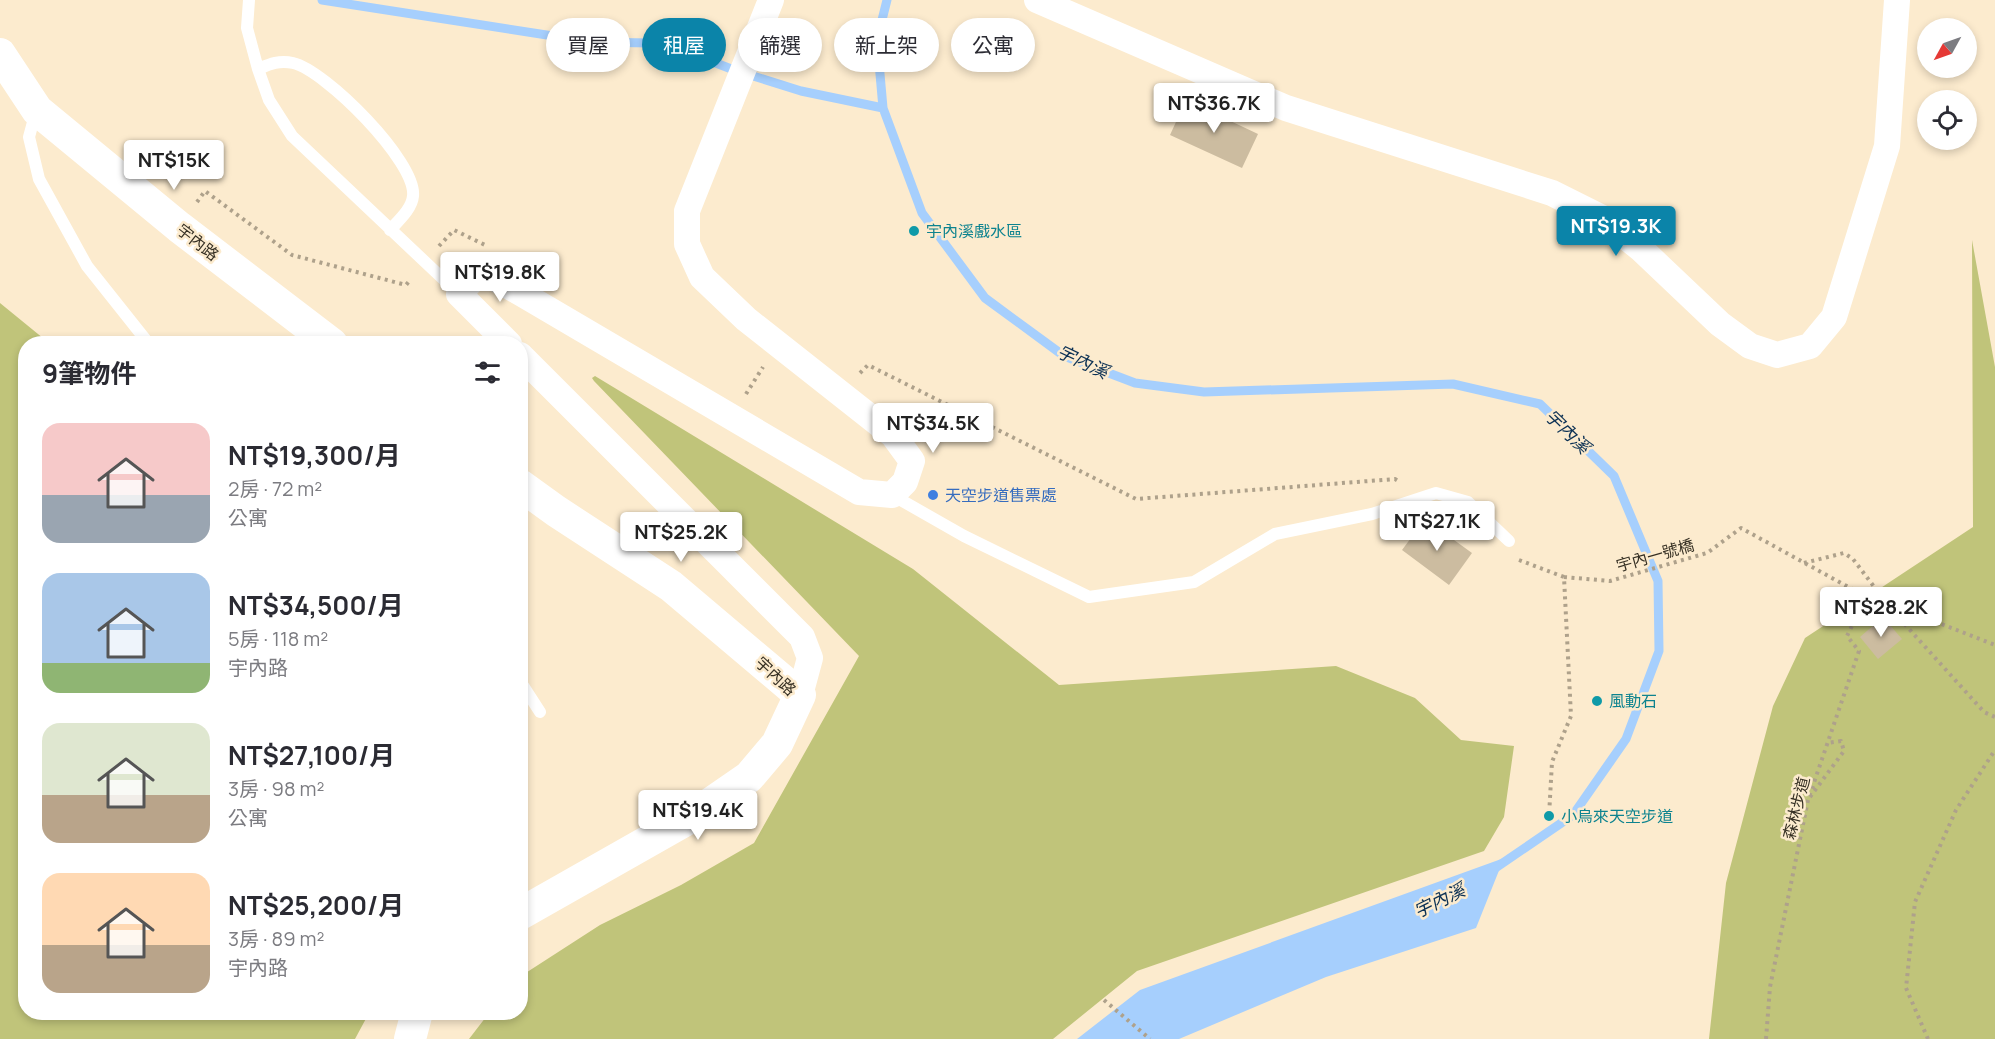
<!DOCTYPE html>
<html lang="zh-TW">
<meta charset="utf-8">
<style>
:root{--surface:#fff;--page:#f2f2f3;--text:#2b2b33;--muted:#7c7c81;--accent:#0b84a9}
body{margin:0;font-family:Manrope,"Noto Sans TC",sans-serif;background:var(--page);color:var(--text);height:100vh;display:flex;flex-direction:column;font-size:22px;white-space:nowrap}
*{box-sizing:border-box;margin:0}
p{font-size:20px;color:var(--muted)}
.icon{flex:none;width:33px;height:33px;fill:none;stroke:currentColor;stroke-width:2;stroke-linecap:round;stroke-linejoin:round}
.map{position:relative;flex:1;overflow:hidden}
.side{position:absolute;left:18px;top:336px;width:510px;height:684px;display:flex;flex-direction:column;background:var(--surface);border-radius:24px;box-shadow:0 3px 9px #0003}
.side>*{flex:none}
.banner{position:absolute;left:546px;top:18px;width:570px;height:54px;display:flex;gap:12px}
.needle{width:39px;rotate:230deg}
.tools{position:absolute;left:1917px;top:18px;display:grid;gap:12px}
.tools a{display:grid;place-items:center;width:60px;height:60px;border-radius:50%;background:var(--surface);box-shadow:0 3px 9px #0003;font-size:30px}
.price{position:absolute;translate:-50% -51px;padding:0 14px;border-radius:6px;background:#fff;color:#222;font-size:20px;line-height:39px;filter:drop-shadow(0 2px 3px #0008)}
.price::after{content:'';position:absolute;left:50%;top:36px;width:18px;height:14px;margin-left:-9px;background:inherit;clip-path:polygon(0 0,100% 0,50% 100%)}
.price.selected{background:var(--accent);color:#fff}
ul{padding:0;list-style:none}
li{display:flex;align-items:center;gap:18px;height:150px;padding:0 24px}
li span{display:grid;place-items:center;flex:none;width:168px;height:120px;border-radius:18px;color:#555}
li>.icon{margin-inline-start:auto}
span .icon{width:72px;height:72px;fill:#fffc;stroke-width:1}
li b{font-size:26px}
h2{display:flex;justify-content:space-between;align-items:center;height:72px;padding:0 24px;font-size:26px}
.pill{padding:0 21px;border-radius:27px;background:var(--surface);box-shadow:0 3px 9px #0003;font-size:21px;line-height:54px}
.pill.selected{background:var(--accent);color:#fff}
.map>svg:first-child{display:block}
.forest{fill:#c0c47a}
.water{fill:#a6cffd}
.lines{fill:none;stroke-linecap:round;stroke-linejoin:round}
.stream{stroke:#a6cffd;stroke-width:9}
.building{fill:#ccbca0}
.path{stroke:#aea18b;stroke-width:4;stroke-dasharray:3 4.5;stroke-linecap:butt}
.service{stroke:#fff;stroke-width:12}
.minor{stroke:#fff;stroke-width:26}
.tertiary{stroke:#fff;stroke-width:32}
.culture-dot{fill:#0f9aa8;stroke:#fcebce;stroke-width:2}
.shop-dot{fill:#3f7fe0;stroke:#fcebce;stroke-width:2}
.labels{text-anchor:middle;dominant-baseline:central;stroke-width:5;stroke-linejoin:round;paint-order:stroke}
.culture-label{font-size:16px;fill:#0d838f;stroke:#fcebce;text-anchor:start}
.street-label{font-size:16px;fill:#363024;stroke:#fcebce}
.shop-label{font-size:16px;fill:#366cbe;stroke:#fcebce;text-anchor:start}
.water-label{font-size:18px;font-style:italic;fill:#0c3154;stroke:#fcebce}
</style>
<div class="map">
<svg width="1995" height="1039" viewBox="0 0 1995 1039">
<rect width="100%" height="100%" fill="#fcebce"/>
<path class="forest" d="M1972 240 1995 367V1039H1709L1726 883 1773 706 1805 638 1973 527Z
M0 303 49 343 26 344V1012L369 1013 355 1039H0Z
M595 376 913 569 1059 685 1336 666 1415 698 1461 740 1514 746 1504 817 1484 851 1137 971 1053 1039H469L489 1013 520 1012 521 976 600 925 681 885 754 843 859 656 594 381 592 378Z"/>
<path class="water" d="M1504 858 1476 928 1326 977 1179 1039H1077L1140 990Z"/>
<g class="lines">
<path class="stream" d="M322 0 592 42 651 43 687 52 734 70 801 91 883 108
M887 0 877 40 883 108 922 213 985 298 1064 356 1135 383 1204 392 1453 384 1540 404 1614 476 1658 581 1659 651 1626 739 1573 815 1491 871"/>
</g>
<path class="building" d="M1186 100 1258 134 1242 168 1170 135Z
M1425 519 1472 553 1449 585 1402 550Z
M1883 617 1902 639 1878 659 1860 637Z"/>
<g class="lines">
<path class="path" d="M197 202 205 191 292 255 406 285 411 279
M439 246 454 230 485 245
M860 373 868 365 1136 499 1395 479 1400 482
M746 394 763 367
M1519 560 1564 577 1571 716 1552 762 1549 816
M1804 563 1844 553 1853 559 1891 609 1984 712 1995 717
M1564 577 1610 581 1707 553 1741 528 1852 589 1995 645
M1810 797 1844 751 1841 741 1827 743
M1104 1000 1150 1039
M1766 1039 1770 987 1808 800 1859 651 1847 636 1867 595
M1928 1039 1906 988 1915 902 1956 810 1995 750"/>
<path class="service" d="M249 0 247 28 258 69 269 100 292 136 459 294
M258 69C270 64 279 60 293 63 325 70 417 162 413 196 412 209 398 221 390 230
M36 111 29 137 39 179 87 266 149 344
M892 495 964 536 1089 597 1194 582 1275 534 1372 514 1436 493 1468 502 1509 541
M520 681 540 712"/>
<path class="minor" d="M1037 0 1286 108 1552 193 1602 218 1641 249 1720 324 1750 346 1777 355 1810 346 1834 317 1887 146 1897 0
M509 344 459 294 478 274 496 279 524 295 859 492 892 495 905 482 912 461 893 435 746 319 702 277 687 244V211L771 0
M520 355 802 637 810 658 800 695"/>
<path class="tertiary" d="M0 54 37 110 179 227 332 344
M520 485 556 511 671 586 800 695 777 744 749 777 691 817 520 914
M410 1039 417 1012"/>
</g>
<g class="culture-dot">
<circle cx="914" cy="231" r="6"/>
<circle cx="1597" cy="701" r="6"/>
<circle cx="1549" cy="816" r="6"/>
</g>
<circle class="shop-dot" cx="933" cy="495" r="6"/>
<g class="labels">
<g class="culture-label">
<text x="926" y="231">宇內溪戲水區</text>
<text x="1609" y="701">風動石</text>
<text x="1561" y="816">小烏來天空步道</text>
</g>
<g class="street-label">
<text transform="translate(198 242) rotate(38)">宇內路</text>
<text transform="translate(1655 555) rotate(-16)">宇內一號橋</text>
<text transform="translate(776 676) rotate(43)">宇內路</text>
<text transform="translate(1796 808) rotate(-76)">森林步道</text>
</g>
<g class="shop-label">
<text x="945" y="495">天空步道售票處</text>
</g>
<g class="water-label">
<text transform="translate(1083 361) rotate(25)">宇內溪</text>
<text transform="translate(1568 431) rotate(44)">宇內溪</text>
<text transform="translate(1439 900) rotate(-26)">宇內溪</text>
</g>
</g>
</svg>
<div class="tools">
<a><svg class="needle" viewBox="-14 -14 28 28"><path d="M0-13l5 13h-10z" fill="#e53935"/><path d="M0 13l5-13h-10z" fill="#7c7c81"/></svg></a>
<a><svg class="icon" aria-label="locate" viewBox="0 0 24 24"><circle cx="12" cy="12" r="6"/><path d="M12 2v4M12 18v4M2 12h4M18 12h4"/></svg></a>
</div>
<b class="price" style="left:1214px;top:134px">NT$36.7K</b>
<b class="price" style="left:174px;top:191px">NT$15K</b>
<b class="price selected" style="left:1616px;top:257px">NT$19.3K</b>
<b class="price" style="left:500px;top:303px">NT$19.8K</b>
<b class="price" style="left:933px;top:454px">NT$34.5K</b>
<b class="price" style="left:1437px;top:552px">NT$27.1K</b>
<b class="price" style="left:681px;top:563px">NT$25.2K</b>
<b class="price" style="left:1881px;top:638px">NT$28.2K</b>
<b class="price" style="left:698px;top:841px">NT$19.4K</b>
<div class="banner">
<a class="pill">買屋</a>
<a class="pill selected">租屋</a>
<a class="pill">篩選</a>
<a class="pill">新上架</a>
<a class="pill">公寓</a>
</div>
<section class="side">
<h2>9筆物件<svg class="icon" aria-label="filters" viewBox="0 0 24 24"><path d="M4 7h16M4 17h16"/><circle cx="9" cy="7" r="2"/><circle cx="15" cy="17" r="2"/></svg></h2>
<ul>
<li><span style="background:linear-gradient(#f6c9c9 60%,#9aa5b1 0)"><svg class="icon" aria-label="home" viewBox="0 0 24 24"><path d="M3 11l9-7 9 7M6 9v11h12V9"/></svg></span><div><b>NT$19,300/月</b><p>2房 · 72 m²</p><p>公寓</p></div></li>
<li><span style="background:linear-gradient(#a9c7e8 75%,#8fb573 0)"><svg class="icon" aria-label="home" viewBox="0 0 24 24"><path d="M3 11l9-7 9 7M6 9v11h12V9"/></svg></span><div><b>NT$34,500/月</b><p>5房 · 118 m²</p><p>宇內路</p></div></li>
<li><span style="background:linear-gradient(#dfe7d0 60%,#b9a48a 0)"><svg class="icon" aria-label="home" viewBox="0 0 24 24"><path d="M3 11l9-7 9 7M6 9v11h12V9"/></svg></span><div><b>NT$27,100/月</b><p>3房 · 98 m²</p><p>公寓</p></div></li>
<li><span style="background:linear-gradient(#ffd9b3 60%,#b9a48a 0)"><svg class="icon" aria-label="home" viewBox="0 0 24 24"><path d="M3 11l9-7 9 7M6 9v11h12V9"/></svg></span><div><b>NT$25,200/月</b><p>3房 · 89 m²</p><p>宇內路</p></div></li>
</ul>
</section>
</div>
